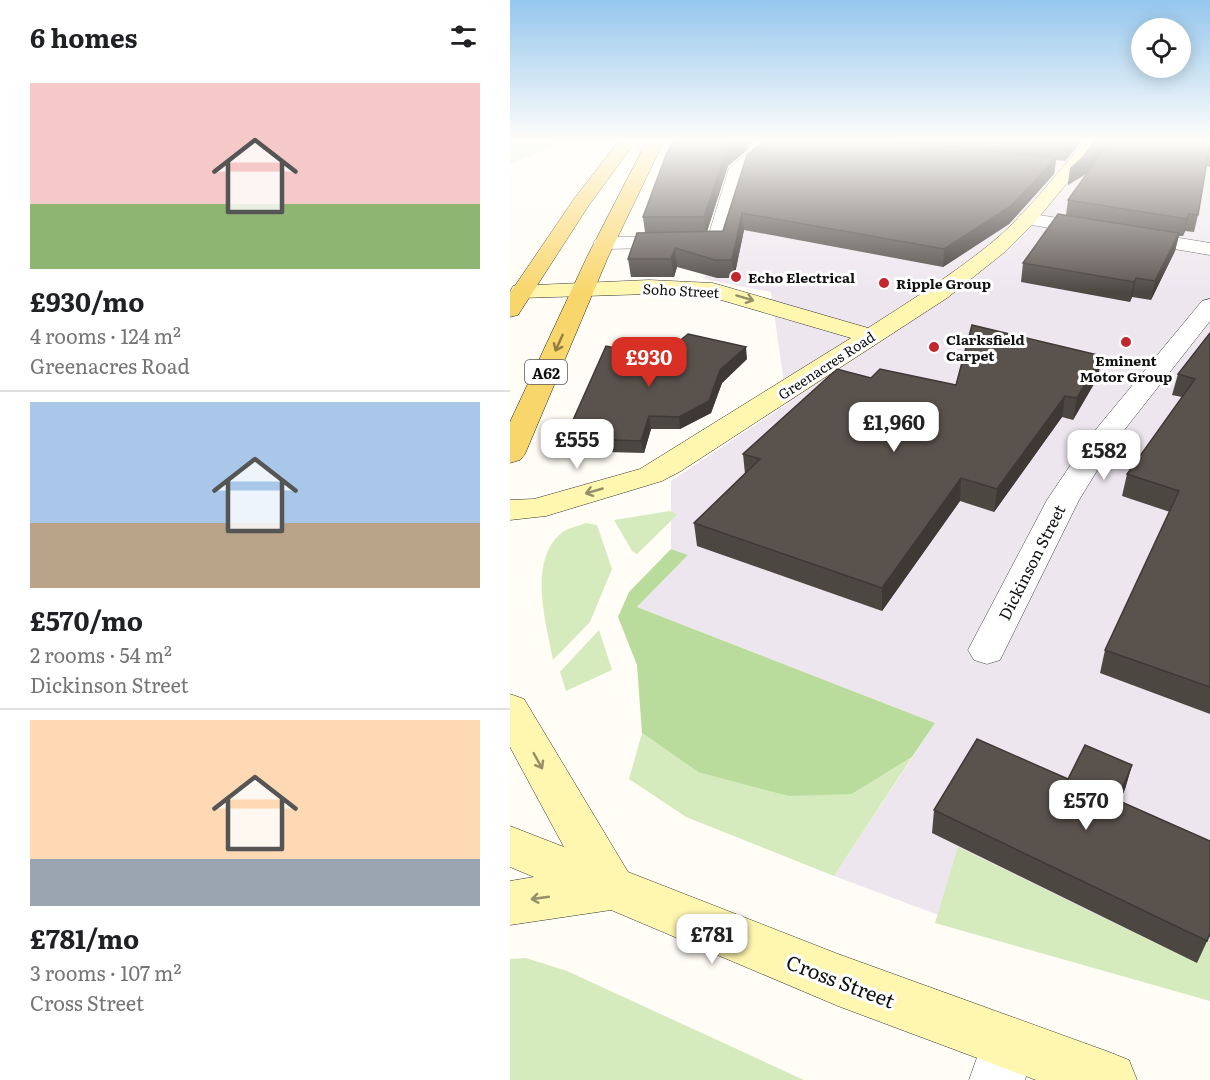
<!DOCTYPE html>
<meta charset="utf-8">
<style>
:root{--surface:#fff;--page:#f6f6f6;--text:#202124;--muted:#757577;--line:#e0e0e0;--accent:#d93025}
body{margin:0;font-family:Literata,serif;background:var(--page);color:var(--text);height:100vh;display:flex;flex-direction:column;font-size:22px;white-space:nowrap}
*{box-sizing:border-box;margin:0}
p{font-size:20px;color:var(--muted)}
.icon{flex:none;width:33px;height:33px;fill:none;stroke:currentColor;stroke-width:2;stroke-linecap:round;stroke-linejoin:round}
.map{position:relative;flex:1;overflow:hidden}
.panel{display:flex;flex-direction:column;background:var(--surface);width:510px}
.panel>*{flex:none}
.fabs{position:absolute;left:621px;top:18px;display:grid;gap:12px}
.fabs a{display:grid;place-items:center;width:60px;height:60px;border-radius:50%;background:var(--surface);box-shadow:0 3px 15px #0003;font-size:30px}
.price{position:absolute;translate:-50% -51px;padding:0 14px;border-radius:12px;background:#fff;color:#222;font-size:20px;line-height:39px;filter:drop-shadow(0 2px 3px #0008)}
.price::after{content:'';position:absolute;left:50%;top:36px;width:18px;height:14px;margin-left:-9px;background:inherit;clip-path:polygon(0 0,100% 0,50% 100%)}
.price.active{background:var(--accent);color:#fff}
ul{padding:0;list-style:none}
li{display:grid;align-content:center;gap:12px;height:318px;padding:0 30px}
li+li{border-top:2px solid var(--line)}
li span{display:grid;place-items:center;height:186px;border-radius:0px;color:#555}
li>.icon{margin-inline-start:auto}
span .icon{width:108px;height:108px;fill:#fffc;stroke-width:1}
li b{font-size:26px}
h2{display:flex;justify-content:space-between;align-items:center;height:72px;padding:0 30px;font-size:26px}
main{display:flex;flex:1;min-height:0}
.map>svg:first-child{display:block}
.industrial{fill:#eee6ef}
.green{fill:#d5ebbd}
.forest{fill:#b9dc9c}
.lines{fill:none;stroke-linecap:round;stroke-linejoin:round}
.street-casing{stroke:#444;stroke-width:1}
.secondary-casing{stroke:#333;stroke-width:1}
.primary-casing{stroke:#222;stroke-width:1}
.street{fill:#fff;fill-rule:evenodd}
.secondary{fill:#fff6b0;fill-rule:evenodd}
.primary{fill:#f9d66b;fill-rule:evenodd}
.wall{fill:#4d4742}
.shaded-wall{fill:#3f3936}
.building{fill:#5a524d;stroke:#3f3936;stroke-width:1.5}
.oneway{stroke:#948f68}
.oneway2{stroke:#917d42}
.poi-dot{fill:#c4262e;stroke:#fff;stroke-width:2}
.labels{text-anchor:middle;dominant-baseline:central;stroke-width:6;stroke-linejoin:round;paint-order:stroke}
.far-poi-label{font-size:14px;font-weight:bold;fill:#111;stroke:#fff;text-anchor:start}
.far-street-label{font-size:14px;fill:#111;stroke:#fff}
.shield{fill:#fff;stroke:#585858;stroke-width:1.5}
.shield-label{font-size:15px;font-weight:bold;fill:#111}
.street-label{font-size:16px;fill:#111;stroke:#fff}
.near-street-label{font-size:20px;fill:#111;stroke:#fff}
</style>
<main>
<section class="panel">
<h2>6 homes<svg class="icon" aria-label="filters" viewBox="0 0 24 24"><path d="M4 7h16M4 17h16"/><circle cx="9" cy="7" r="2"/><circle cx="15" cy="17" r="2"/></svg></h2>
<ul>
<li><span style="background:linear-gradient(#f6c9c9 65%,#8fb573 0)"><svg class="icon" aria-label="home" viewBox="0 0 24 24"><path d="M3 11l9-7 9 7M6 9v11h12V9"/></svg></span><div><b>£930/mo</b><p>4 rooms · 124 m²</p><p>Greenacres Road</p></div></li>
<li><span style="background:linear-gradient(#a9c7e8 65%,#b9a48a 0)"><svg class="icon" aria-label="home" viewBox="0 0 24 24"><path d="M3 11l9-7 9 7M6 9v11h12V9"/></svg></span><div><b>£570/mo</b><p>2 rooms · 54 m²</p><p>Dickinson Street</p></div></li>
<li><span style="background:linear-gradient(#ffd9b3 75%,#9aa5b1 0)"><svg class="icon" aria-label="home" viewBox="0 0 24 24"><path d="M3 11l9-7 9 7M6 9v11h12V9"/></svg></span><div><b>£781/mo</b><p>3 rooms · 107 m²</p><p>Cross Street</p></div></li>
</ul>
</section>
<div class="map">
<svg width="700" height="1080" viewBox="0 0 700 1080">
<rect width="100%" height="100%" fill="#fffdf5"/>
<path class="industrial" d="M267 141H700V1001L423 913 324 876 425 723 127 607 178 555 161 549V481L277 404 261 292 194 279 212 239Z"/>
<path class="green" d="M0 141H28L47 145 0 164Z
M160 511 167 515 127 554 122 551 104 520Z
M76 523 87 525 102 569 80 622 43 660C36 623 18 563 50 534 56 528 69 526 76 523Z
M89 630 102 670 56 691 50 672Z
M132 733 188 772 342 794 402 757 324 876 176 817 119 779Z
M448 847 687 963 696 935 700 937V1001L425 923Z
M16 958 57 971 294 1080H0V959Z"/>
<path class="forest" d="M161 549 178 555 127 607 425 723 402 757 342 794 279 796 188 772 132 733 127 665 108 617 119 592Z"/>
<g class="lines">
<defs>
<path id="street" d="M242 141H258L253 157 236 170 213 247 93 249 86 247 83 243 86 239 93 237H198L219 168 239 151Z
M517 213 700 243V255L510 223 507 219 510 215Z
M700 299V321L604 443 569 500 490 660 477 664 464 660 458 650 537 500 578 439 692 301Z
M498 1016 517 1024 525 1043 515 1080H459L479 1024Z"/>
<path id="secondary" d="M575 141H592L524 223 496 251 437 298 171 471 152 481 36 516 0 520V500L24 499 130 469 341 338 201 297 139 294 11 298 3 296 0 292 3 286 139 280 203 283 358 328C400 301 442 275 480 244 516 215 544 176 575 141Z
M0 694 14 699 118 872 328 954 599 1052 619 1060 627 1080H526L328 1006 101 910 0 925V881L24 877 0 867V826L54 847 0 747Z"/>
<path id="primary" d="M109 141H126L79 205 8 315 0 317V293L64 199Z
M137 141H154L98 257 15 454 10 460 0 463V422L77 257Z"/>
</defs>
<use href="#street" class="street-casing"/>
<use href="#secondary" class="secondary-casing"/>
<use href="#primary" class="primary-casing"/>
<use href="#street" class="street"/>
<use href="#secondary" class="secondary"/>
<use href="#primary" class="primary"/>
</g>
<path class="wall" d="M163 141H241L237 150 218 166 197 231H213L254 141H572L555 161 546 160 544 174 499 224 433 267 234 230 224 278H207L167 267 164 277H121L118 259 135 233 133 217Z
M700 141V167L696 166 688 215 684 232 675 231 673 236H669L665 251 641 300 622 297 620 302 511 282 513 263 556 215 558 200 578 173 558 185 560 169 572 158Z
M700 333V714L590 673 595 650 660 512 612 496 617 474 672 397 662 395 668 374Z
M150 357 237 359 212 383 201 413 170 429H141L134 453 58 451 55 438Z
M588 377 563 420 552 417 484 512 450 501 372 611 187 546 184 523 235 474 233 454 361 378 446 385Z
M622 765 615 789 610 801 700 841V937H699L687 963 422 833 424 810 558 779Z"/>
<path class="shaded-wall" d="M227 141H241L237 150 218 166 196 235 194 217 216 151Z
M560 141H572L555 161 557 145Z
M596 147 594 162 558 185 560 169Z
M546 158 544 174 499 224 433 267 434 249Z
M232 213 234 230 224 278 222 260Z
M679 214 675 231 673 236 677 219Z
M669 233 665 251 641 300 645 281Z
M165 248 167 267 164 277 161 259Z
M626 278 622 297 620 302 624 282Z
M236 347 237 359 212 383 201 413 170 429 169 417 210 370Z
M592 356 588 377 563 420 567 398Z
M555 396 552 417 484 512 487 489Z
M139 416 141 429 134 453 131 441Z
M451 478 450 501 372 611V588Z
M622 765 615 789 600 823 607 800Z"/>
<path class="building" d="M163 141H227L216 151 194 217H133L156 155Z
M254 141H389L546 158 501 206 434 249 232 213 222 260H205L165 248 161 259H118L127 233 213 231 237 155Z
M522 141H560L557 145Z
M585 141H700V151L699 150 688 215 679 214 677 219 558 200 596 147 560 169 572 158Z
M548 214 669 233 645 281 626 278 624 282 513 263Z
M462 325 592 356 567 398 555 396 487 489 451 478 372 588 184 523 250 459 233 454 327 369 361 378 370 369 446 385Z
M700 333V687L595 650 669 491 617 474 685 379 668 374Z
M178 334 236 347 210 370 199 401 169 417 139 416 131 441 55 438 96 346 150 357Z
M467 739 558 779 575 745 622 765 607 800 700 841V933L697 941 424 810Z"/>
<defs><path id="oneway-shaft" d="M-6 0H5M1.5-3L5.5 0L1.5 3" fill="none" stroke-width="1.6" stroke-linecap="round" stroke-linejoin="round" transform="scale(1.5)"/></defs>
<g class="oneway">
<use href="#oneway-shaft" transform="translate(235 298) rotate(17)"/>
<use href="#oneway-shaft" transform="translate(84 491) rotate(164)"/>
<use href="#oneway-shaft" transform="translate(28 761) rotate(61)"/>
<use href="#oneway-shaft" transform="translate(30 898) rotate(172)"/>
</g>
<use class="oneway2" href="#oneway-shaft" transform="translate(49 343) rotate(114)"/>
<linearGradient id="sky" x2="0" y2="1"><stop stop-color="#95c6ee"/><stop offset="0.48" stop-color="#fffefa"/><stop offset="1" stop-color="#fffefa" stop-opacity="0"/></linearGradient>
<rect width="700" height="293" fill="url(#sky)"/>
<g class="poi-dot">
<circle cx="226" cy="277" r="6"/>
<circle cx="374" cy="283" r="6"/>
<circle cx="616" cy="342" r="6"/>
<circle cx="424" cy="347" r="6"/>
</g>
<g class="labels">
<g class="far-poi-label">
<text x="238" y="277">Echo Electrical</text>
<text x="386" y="283">Ripple Group</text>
<text x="436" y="339">Clarksfield<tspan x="436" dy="16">Carpet</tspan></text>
<text x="616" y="360" text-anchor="middle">Eminent<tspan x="616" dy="16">Motor Group</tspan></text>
</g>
<g class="far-street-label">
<text transform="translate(171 290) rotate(3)">Soho Street</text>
<text transform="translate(316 365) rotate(-33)">Greenacres Road</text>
</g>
<rect class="shield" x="15" y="360" width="42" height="24" rx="4.5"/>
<g class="shield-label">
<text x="36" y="372">A62</text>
</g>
<g class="street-label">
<text transform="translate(521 562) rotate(-63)">Dickinson Street</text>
</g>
<g class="near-street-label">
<text transform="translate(331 980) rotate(21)">Cross Street</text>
</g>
</g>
</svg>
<div class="fabs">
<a><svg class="icon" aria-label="locate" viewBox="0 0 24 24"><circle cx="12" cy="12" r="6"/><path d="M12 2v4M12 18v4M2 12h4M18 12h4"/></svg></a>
</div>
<b class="price active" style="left:139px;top:388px">£930</b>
<b class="price" style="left:384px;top:453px">£1,960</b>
<b class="price" style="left:67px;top:470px">£555</b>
<b class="price" style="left:594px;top:481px">£582</b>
<b class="price" style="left:576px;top:831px">£570</b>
<b class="price" style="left:202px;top:965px">£781</b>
</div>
</main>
